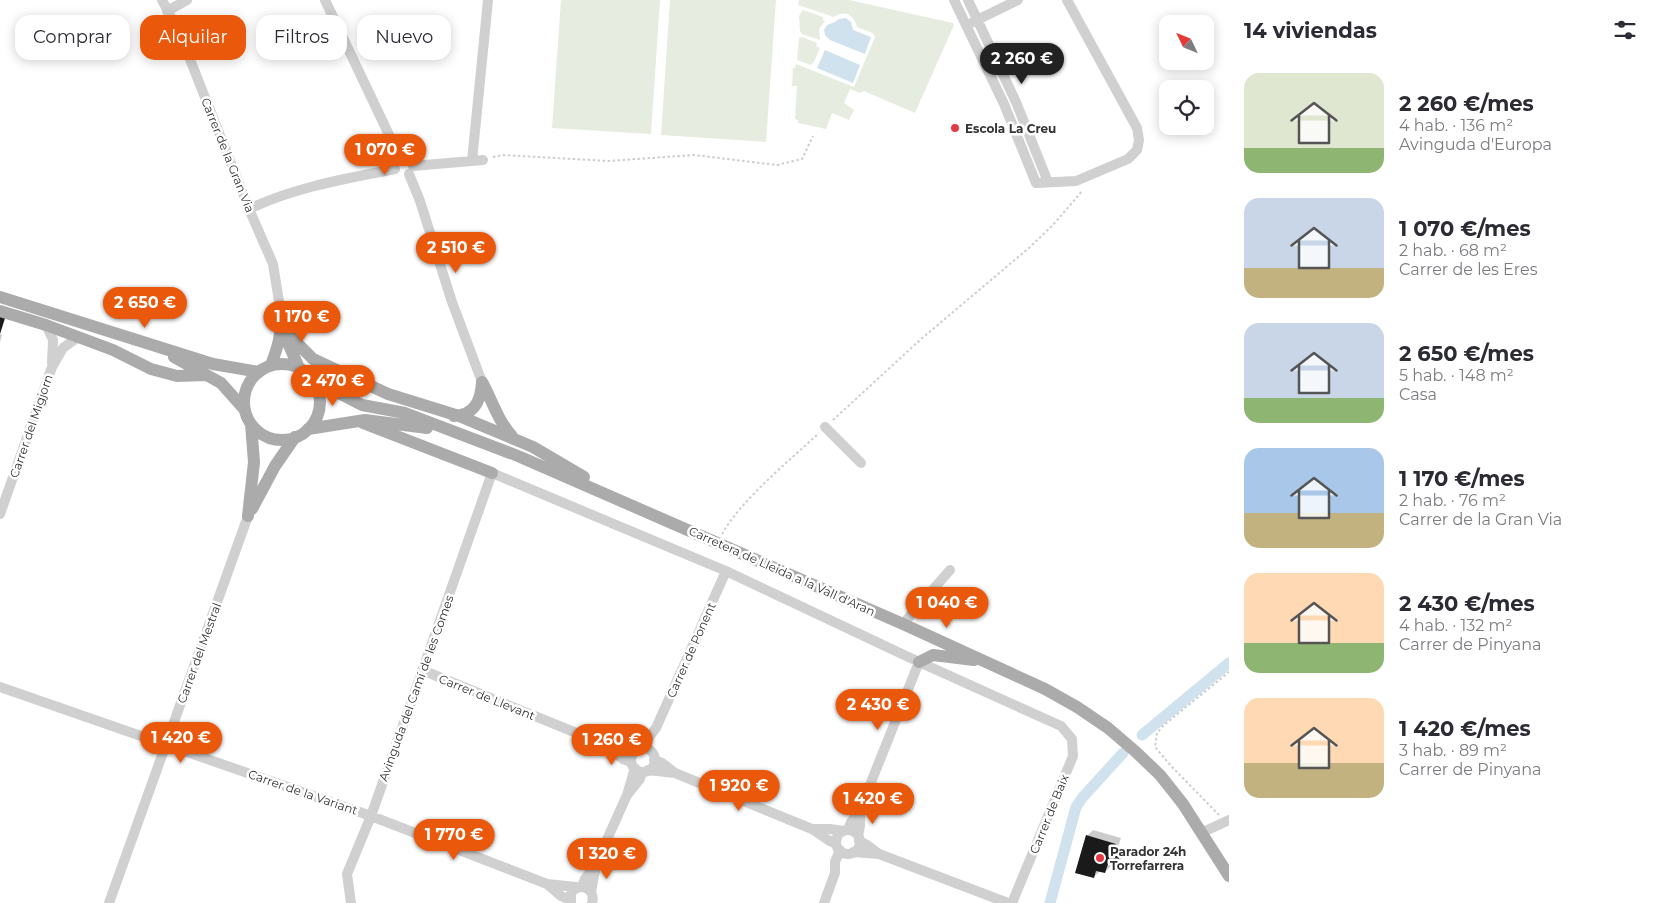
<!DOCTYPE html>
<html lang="es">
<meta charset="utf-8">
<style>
:root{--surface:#fff;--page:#f2f2f3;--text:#2b2b33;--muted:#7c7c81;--accent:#ea580c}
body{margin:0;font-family:Montserrat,sans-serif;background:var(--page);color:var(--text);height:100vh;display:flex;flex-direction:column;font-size:19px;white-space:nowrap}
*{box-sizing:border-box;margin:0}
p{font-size:16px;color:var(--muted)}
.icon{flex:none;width:28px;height:28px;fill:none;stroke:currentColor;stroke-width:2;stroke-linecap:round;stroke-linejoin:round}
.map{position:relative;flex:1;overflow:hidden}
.details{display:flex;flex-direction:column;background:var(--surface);width:425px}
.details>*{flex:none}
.banner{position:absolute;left:15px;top:15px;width:475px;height:45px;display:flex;gap:10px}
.needle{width:32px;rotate:313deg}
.controls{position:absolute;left:1159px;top:15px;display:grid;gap:10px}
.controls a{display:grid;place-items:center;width:55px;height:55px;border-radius:10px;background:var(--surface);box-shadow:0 2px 12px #0003;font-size:25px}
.price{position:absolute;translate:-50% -42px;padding:0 11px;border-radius:18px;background:var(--accent);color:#fff;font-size:16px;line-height:32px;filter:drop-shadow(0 1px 2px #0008)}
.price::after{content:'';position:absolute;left:50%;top:30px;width:15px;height:11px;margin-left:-8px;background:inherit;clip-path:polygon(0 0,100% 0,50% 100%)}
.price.selected{background:#222;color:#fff}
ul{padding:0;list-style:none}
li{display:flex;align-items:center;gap:15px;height:125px;padding:0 15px}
li span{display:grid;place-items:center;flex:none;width:140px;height:100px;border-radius:15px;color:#555}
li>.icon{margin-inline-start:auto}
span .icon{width:60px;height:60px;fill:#fffc;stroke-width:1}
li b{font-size:21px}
h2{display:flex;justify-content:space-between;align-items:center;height:60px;padding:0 15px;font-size:21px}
.chip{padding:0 18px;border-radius:15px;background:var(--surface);box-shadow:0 2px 12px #0003;font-size:18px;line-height:45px}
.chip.selected{background:var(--accent);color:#fff}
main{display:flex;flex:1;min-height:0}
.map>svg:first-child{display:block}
.green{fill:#e6ecdf}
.water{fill:#cfe2ee}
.shadow{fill:#0003}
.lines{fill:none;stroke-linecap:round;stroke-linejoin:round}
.canal{stroke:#cfe2ee;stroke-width:11}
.building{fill:#1a1a1a}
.path{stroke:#cdcdcd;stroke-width:2;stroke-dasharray:2.5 2.5;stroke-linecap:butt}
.minor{stroke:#d0d0d0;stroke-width:10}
.major{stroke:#ababab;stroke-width:12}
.poi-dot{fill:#e63946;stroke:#fff;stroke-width:2}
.labels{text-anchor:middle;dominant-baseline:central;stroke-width:5;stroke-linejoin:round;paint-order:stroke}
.poi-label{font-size:12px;font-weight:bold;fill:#333;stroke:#fff;text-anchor:start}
.street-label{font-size:12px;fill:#333;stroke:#fff}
</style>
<main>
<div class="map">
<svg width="1229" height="903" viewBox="0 0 1229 903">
<rect width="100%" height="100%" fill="#fff"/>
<path class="green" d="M561 0H660L651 134 552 128Z
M670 0H776L766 142 661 135Z
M799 0H849L953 23 954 25 915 113 864 91 860 93 850 89 844 103 854 110 849 120 832 113 826 129 798 123V120L795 119 797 86H792L793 68H795L796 64 854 87 875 37 873 33 857 27C854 14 844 10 834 17L798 5Z
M803 10 823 17V20L825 21 819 29 820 40 802 34 800 31 799 16Z
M802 37 817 43 816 46 820 48 814 62 811 65 797 60 799 38Z"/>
<path class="water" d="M846 18 851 22 853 30 871 37 865 54 830 40 825 35 824 30 827 25 835 22 839 19Z
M825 50 860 65 853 83 817 68Z"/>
<path class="shadow" d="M0 314 6 316 0 334 2 335 0 342Z
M1093 830 1121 838 1118 847 1125 849 1124 856 1118 862 1113 860 1111 866 1105 872 1100 871 1094 877 1087 836Z"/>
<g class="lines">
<path class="canal" d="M1142 735 1229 663
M1050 903 1076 807 1082 798 1123 753"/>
</g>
<path class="building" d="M0 316 5 318 0 334Z
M1086 835 1116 844 1113 853 1120 855 1118 863 1109 861 1105 873 1096 871 1094 878 1075 873Z"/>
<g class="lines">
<path class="path" d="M493 157 503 155 608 161 694 155 777 165 802 159 813 136
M833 420 920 340 1030 247 1053 225 1083 190
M722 534C742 499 788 462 819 433
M1219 815 1172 767 1155 747 1157 733 1164 725 1229 672"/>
<path class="minor" d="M162 0 180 34 249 209 273 264 281 314
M325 0 400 158
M954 0 1004 104 1036 183 1076 181 1128 159 1137 150 1139 140 1137 128 1067 0
M968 0 1016 102 1048 182
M167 11 187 0
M973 22 1018 0
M472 161 488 0
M413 166 483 160
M409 174 420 201 452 302 482 382
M249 209C295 187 345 179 395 169
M46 325 53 340 52 363
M825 427 861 463
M0 514 52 367 63 348 78 337
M903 624 950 570
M422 670 606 745 638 749
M0 687 371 816 547 884 576 887
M607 746 623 759 631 762
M643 748 646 741 656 728 726 571
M631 760a12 12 0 1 1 24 0a12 12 0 1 1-24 0Z
M654 760 662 763 675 773 812 829 828 840 836 844
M648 770 675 773
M628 794 640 779 642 772
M812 829H830L843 831
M848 830 851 822 860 810 919 662
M836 842a12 12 0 1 1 24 0a12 12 0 1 1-24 0Z
M1201 833 1229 820
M858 836 860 826V810
M859 841 867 845 879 854 1008 903
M853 852 879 854
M547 884 561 896 570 900
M582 886 585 879 596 864 627 795 635 768
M591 892 596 865
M109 903 248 516
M351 903 347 874 371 816 492 473 726 571 919 662 1061 726 1072 739 1073 756 1012 903
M571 903V893C580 881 596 889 592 903
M824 903 835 873V862L840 850"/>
<path class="major" d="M0 297 213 364 259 372
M0 311 46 325 113 350 151 369 177 376 205 375
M281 314 298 344 313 359 388 394 459 416 514 439 533 447 584 477
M282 329 299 368
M174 357 221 383 245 410
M244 402a38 38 0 1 1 76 0a38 38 0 1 1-76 0Z
M271 365C277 349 282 334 281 316
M313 380 362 405 405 413 518 456 903 624 1045 689 1077 707 1108 728 1136 752 1160 775 1183 804 1229 876
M482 382C492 400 498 421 512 436
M454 416C475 415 481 400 482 382
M363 423 492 473
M308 429 365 420 427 428
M252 509 275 466 295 437
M248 516 254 462 251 424
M919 662 933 655 974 660"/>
</g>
<g class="poi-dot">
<circle cx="955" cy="128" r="5"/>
<circle cx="1100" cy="858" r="5"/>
</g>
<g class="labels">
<g class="poi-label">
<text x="965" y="128">Escola La Creu</text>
<text x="1110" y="851">Parador 24h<tspan x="1110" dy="14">Torrefarrera</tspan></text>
</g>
<g class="street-label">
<text transform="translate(228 155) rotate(68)">Carrer de la Gran Via</text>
<text transform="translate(31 426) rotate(-71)">Carrer del Migjorn</text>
<text transform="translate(782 571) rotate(24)">Carretera de Lleida a la Vall d'Aran</text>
<text transform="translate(691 650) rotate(-66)">Carrer de Ponent</text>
<text transform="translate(199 653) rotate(-70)">Carrer del Mestral</text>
<text transform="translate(416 688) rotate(-70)">Avinguda del Camí de les Comes</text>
<text transform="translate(487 697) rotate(22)">Carrer de Llevant</text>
<text transform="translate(303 792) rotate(19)">Carrer de la Variant</text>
<text transform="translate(1049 814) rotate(-68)">Carrer de Baix</text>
</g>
</g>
</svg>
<div class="controls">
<a><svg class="needle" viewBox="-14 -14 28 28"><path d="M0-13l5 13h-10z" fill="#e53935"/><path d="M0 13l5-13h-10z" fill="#7c7c81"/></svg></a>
<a><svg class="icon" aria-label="locate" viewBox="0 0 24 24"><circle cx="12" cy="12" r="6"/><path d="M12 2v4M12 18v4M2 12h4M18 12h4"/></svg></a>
</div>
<b class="price selected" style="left:1022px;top:85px">2 260 €</b>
<b class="price" style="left:385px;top:176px">1 070 €</b>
<b class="price" style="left:456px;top:274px">2 510 €</b>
<b class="price" style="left:145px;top:329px">2 650 €</b>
<b class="price" style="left:302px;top:343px">1 170 €</b>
<b class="price" style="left:333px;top:407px">2 470 €</b>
<b class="price" style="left:947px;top:629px">1 040 €</b>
<b class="price" style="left:878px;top:731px">2 430 €</b>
<b class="price" style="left:181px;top:764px">1 420 €</b>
<b class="price" style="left:612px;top:766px">1 260 €</b>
<b class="price" style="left:739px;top:812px">1 920 €</b>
<b class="price" style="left:873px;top:825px">1 420 €</b>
<b class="price" style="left:454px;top:861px">1 770 €</b>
<b class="price" style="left:607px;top:880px">1 320 €</b>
<div class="banner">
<a class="chip">Comprar</a>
<a class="chip selected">Alquilar</a>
<a class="chip">Filtros</a>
<a class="chip">Nuevo</a>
</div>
</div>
<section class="details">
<h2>14 viviendas<svg class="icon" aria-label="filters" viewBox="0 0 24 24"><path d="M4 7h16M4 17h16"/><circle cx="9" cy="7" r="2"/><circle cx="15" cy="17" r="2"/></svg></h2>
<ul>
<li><span style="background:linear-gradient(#dfe7d0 75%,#8fb573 0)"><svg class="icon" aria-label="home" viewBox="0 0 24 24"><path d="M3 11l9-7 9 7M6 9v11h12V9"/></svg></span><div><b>2 260 €/mes</b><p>4 hab. · 136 m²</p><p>Avinguda d'Europa</p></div></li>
<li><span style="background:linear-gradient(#c9d6e8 70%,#c2b280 0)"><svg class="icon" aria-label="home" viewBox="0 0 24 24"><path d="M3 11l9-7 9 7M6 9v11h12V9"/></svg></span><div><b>1 070 €/mes</b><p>2 hab. · 68 m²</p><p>Carrer de les Eres</p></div></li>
<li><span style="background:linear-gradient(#c9d6e8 75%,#8fb573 0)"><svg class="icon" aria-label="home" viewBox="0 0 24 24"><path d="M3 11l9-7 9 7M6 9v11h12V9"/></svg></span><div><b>2 650 €/mes</b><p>5 hab. · 148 m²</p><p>Casa</p></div></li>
<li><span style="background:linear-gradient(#a9c7e8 65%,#c2b280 0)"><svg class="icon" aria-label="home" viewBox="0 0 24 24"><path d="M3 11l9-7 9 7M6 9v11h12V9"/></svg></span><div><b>1 170 €/mes</b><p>2 hab. · 76 m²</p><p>Carrer de la Gran Via</p></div></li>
<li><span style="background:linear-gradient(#ffd9b3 70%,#8fb573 0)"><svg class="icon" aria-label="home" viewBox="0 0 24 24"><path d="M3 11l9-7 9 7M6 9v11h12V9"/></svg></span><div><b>2 430 €/mes</b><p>4 hab. · 132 m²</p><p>Carrer de Pinyana</p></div></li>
<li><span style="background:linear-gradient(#ffd9b3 65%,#c2b280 0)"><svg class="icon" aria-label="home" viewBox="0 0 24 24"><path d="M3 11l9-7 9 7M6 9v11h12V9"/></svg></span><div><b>1 420 €/mes</b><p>3 hab. · 89 m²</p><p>Carrer de Pinyana</p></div></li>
</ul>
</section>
</main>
